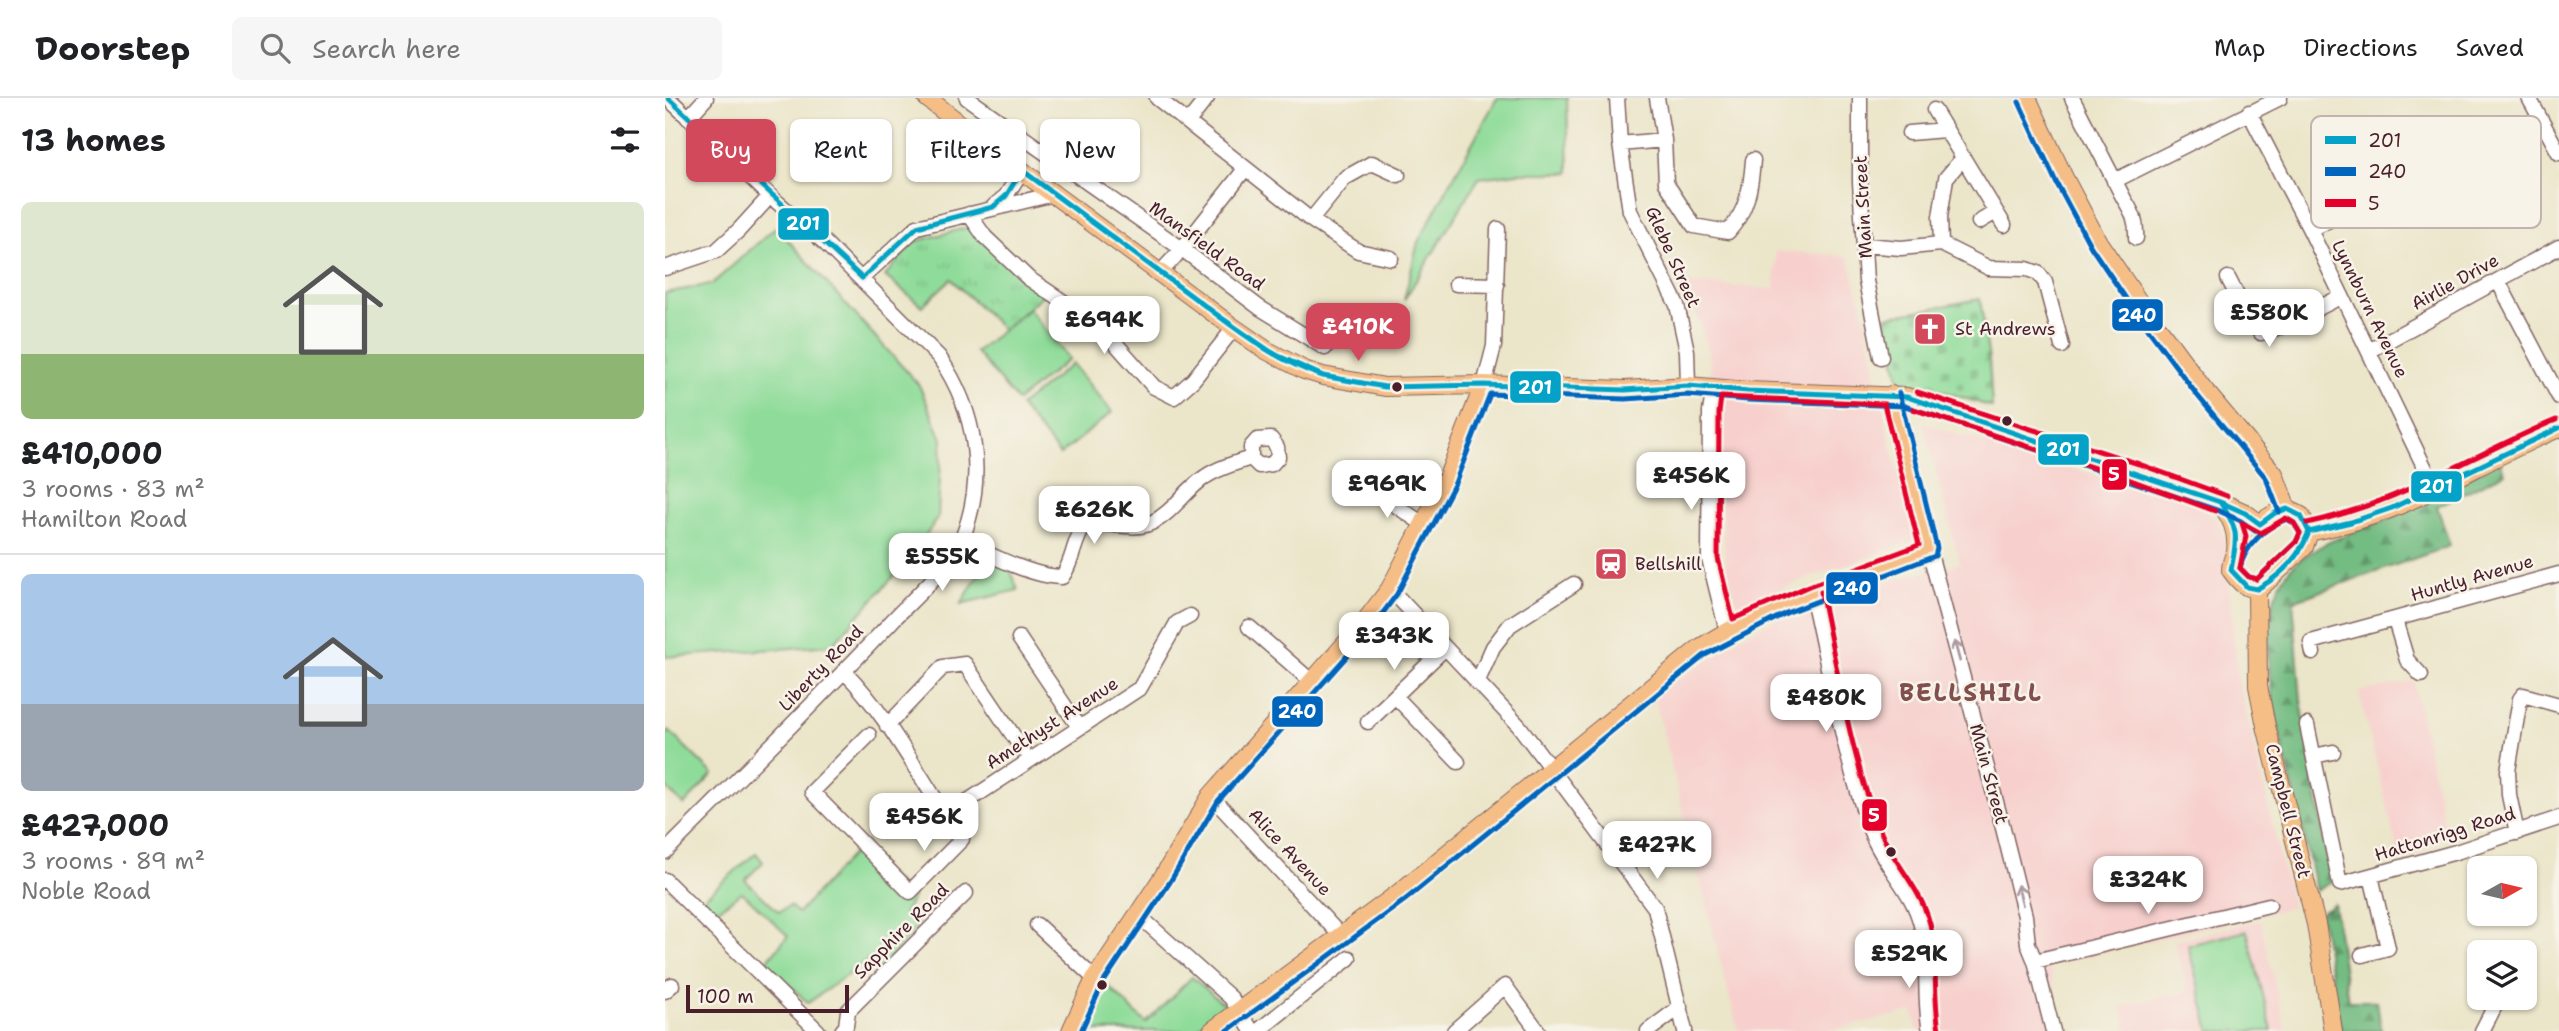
<!DOCTYPE html>
<meta charset="utf-8">
<style>
:root{--surface:#fff;--page:#f6f6f6;--text:#202124;--muted:#757577;--line:#e0e0e0;--accent:#d1495b}
body{margin:0;font-family:"Shantell Sans",sans-serif;background:var(--page);color:var(--text);height:100vh;display:flex;flex-direction:column;font-size:26px;white-space:nowrap}
*{box-sizing:border-box;margin:0}
p{font-size:23px;color:var(--muted)}
.icon{flex:none;width:38px;height:38px;fill:none;stroke:currentColor;stroke-width:2;stroke-linecap:round;stroke-linejoin:round}
.map{position:relative;flex:1;overflow:hidden}
.drawer{display:flex;flex-direction:column;background:var(--surface);width:665px}
.drawer>*{flex:none}
.top-card{position:absolute;left:21px;top:21px;width:665px;height:63px;display:flex;gap:14px}
.needle{width:46px;rotate:82deg}
.buttons{position:absolute;left:1802px;top:758px;display:grid;gap:14px}
.buttons a{display:grid;place-items:center;width:70px;height:70px;border-radius:10px;background:var(--surface);box-shadow:0 2px 5px #0004;font-size:35px}
.scale{position:absolute;left:21px;bottom:18px;width:163px;box-sizing:border-box;padding-left:7px;border:4px solid #4a1f2b;border-top:0;font-size:19px;line-height:24px;white-space:nowrap;color:#4a1f2b;-webkit-text-stroke:5px #f7f3e8;paint-order:stroke}
.price{position:absolute;translate:-50% -60px;padding:0 16px;border-radius:14px;background:#fff;color:#222;font-size:23px;line-height:46px;filter:drop-shadow(0 2px 4px #0008)}
.price::after{content:'';position:absolute;left:50%;top:42px;width:21px;height:16px;margin-left:-10px;background:inherit;clip-path:polygon(0 0,100% 0,50% 100%)}
.price.active{background:var(--accent);color:#fff}
ul{padding:0;list-style:none}
li{display:grid;align-content:center;gap:14px;height:371px;padding:0 21px}
li+li{border-top:2px solid var(--line)}
li span{display:grid;place-items:center;height:217px;border-radius:10px;color:#555}
li>.icon{margin-inline-start:auto}
span .icon{width:126px;height:126px;fill:#fffc;stroke-width:1}
li b{font-size:30px}
h2{display:flex;justify-content:space-between;align-items:center;height:84px;padding:0 21px;font-size:30px}
.chip{padding:0 24px;border-radius:10px;background:var(--surface);box-shadow:0 2px 5px #0004;font-size:24px;line-height:63px}
.chip.active{background:var(--accent);color:#fff}
header{display:flex;align-items:center;gap:42px;box-sizing:border-box;height:98px;padding:0 35px;background:var(--surface);border-bottom:2px solid var(--line)}
header strong{font-size:33px}
nav{display:flex;gap:38px;margin-inline-start:auto;font-size:24px}
.search{width:490px;height:63px;background:var(--page);display:flex;align-items:center;gap:18px;box-sizing:border-box;padding:0 24px;border-radius:10px;color:var(--muted);font-size:26px}
main{display:flex;flex:1;min-height:0}
.map>svg:first-child{display:block}
.built{fill:#f7d0cd}
.grass{fill:url(#grass-tufts);stroke:#6c7e62;stroke-width:2}
.forest{fill:url(#forest-firs);stroke:#5e6e56;stroke-width:2}
.cemetery{fill:url(#cemetery-stones);stroke:#6c7e62;stroke-width:2}
.park{fill:#8fdc9a;stroke:#6c7e62;stroke-width:2}
.lines{fill:none;stroke-linecap:round;stroke-linejoin:round}
.minor-casing{stroke:#826462;stroke-width:17}
.major-casing{stroke:#826462;stroke-width:20}
.minor{stroke:#fff;stroke-width:14}
.major{stroke:#f6be87;stroke-width:18}
.bus-1-casing{stroke:#f7f3e8;stroke-width:10}
.bus-2-casing{stroke:#f7f3e8;stroke-width:10}
.bus-3-casing{stroke:#f7f3e8;stroke-width:10}
.bus-1{stroke:#04a2c6;stroke-width:5}
.bus-2{stroke:#0065bd;stroke-width:5}
.bus-3{stroke:#e4002b;stroke-width:5}
.oneway{stroke:#ae9aa0}
.bus-dot{fill:#4a1f2b;stroke:#f7f3e8;stroke-width:2.5}
.labels{text-anchor:middle;dominant-baseline:central;stroke-width:5;stroke-linejoin:round;paint-order:stroke}
.street-label{font-size:18px;fill:#4a1f2b;stroke:#f7f3e8}
.poi-label{font-size:18px;fill:#4a1f2b;stroke:#f7f3e8;text-anchor:start}
.district-label{font-size:24px;font-weight:bold;letter-spacing:2px;fill:#824f4d;stroke:#f7f3e8}
.key{fill:#f7f3e8;stroke:#c3b3af;stroke-width:2}
.key-label{font-size:19px;fill:#4a1f2b}
.line-badge{stroke:#f7f3e8;stroke-width:2.5}
.badge-label{font-size:19px;text-anchor:middle;font-weight:bold;fill:#fff}
</style>
<header>
<strong>Doorstep</strong>
<div class="search"><svg class="icon" aria-label="search" viewBox="0 0 24 24"><circle cx="10" cy="10" r="6"/><path d="M15 15l6 6"/></svg>Search here</div>
<nav><a>Map</a><a>Directions</a><a>Saved</a></nav>
</header>
<main>
<section class="drawer">
<h2>13 homes<svg class="icon" aria-label="filters" viewBox="0 0 24 24"><path d="M4 7h16M4 17h16"/><circle cx="9" cy="7" r="2"/><circle cx="15" cy="17" r="2"/></svg></h2>
<ul>
<li><span style="background:linear-gradient(#dfe7d0 70%,#8fb573 0)"><svg class="icon" aria-label="home" viewBox="0 0 24 24"><path d="M3 11l9-7 9 7M6 9v11h12V9"/></svg></span><div><b>£410,000</b><p>3 rooms · 83 m²</p><p>Hamilton Road</p></div></li>
<li><span style="background:linear-gradient(#a9c7e8 60%,#9aa5b1 0)"><svg class="icon" aria-label="home" viewBox="0 0 24 24"><path d="M3 11l9-7 9 7M6 9v11h12V9"/></svg></span><div><b>£427,000</b><p>3 rooms · 89 m²</p><p>Noble Road</p></div></li>
</ul>
</section>
<div class="map">
<svg width="1894" height="933" viewBox="0 0 1894 933">
<defs>
<pattern id="grass-tufts" width="24" height="20" patternUnits="userSpaceOnUse" patternTransform="scale(1.75)"><rect width="24" height="20" fill="#8fdc9a"/><path d="M3 7l-1-3M5 7V3M7 7l1-3M15 17l-1-3M17 17v-4M19 17l1-3" fill="none" stroke="#7dbc85"/></pattern>
<pattern id="forest-firs" width="22" height="20" patternUnits="userSpaceOnUse" patternTransform="scale(1.75)"><rect width="22" height="20" fill="#73bc82"/><path d="M5 1l3.5 6h-7zM16 11l3.5 6h-7z" fill="#60986b"/></pattern>
<pattern id="cemetery-stones" width="16" height="16" patternUnits="userSpaceOnUse" patternTransform="scale(1.75)"><rect width="16" height="16" fill="#8fdc9a"/><path d="M2 7V4a2 2 0 0 1 4 0v3zM10 15v-3a2 2 0 0 1 4 0v3z" fill="#7dbc85"/></pattern>
</defs>
<rect width="100%" height="100%" fill="#f7f3e8"/>
<filter id="ink" filterUnits="userSpaceOnUse"><feTurbulence type="fractalNoise" baseFrequency=".0143" numOctaves="2"/><feDisplacementMap in="SourceGraphic" scale="14" xChannelSelector="R" yChannelSelector="G"/><feConvolveMatrix kernelMatrix="1 2 1 2 8 2 1 2 1" color-interpolation-filters="sRGB"/></filter>
<filter id="wash" filterUnits="userSpaceOnUse"><feTurbulence type="fractalNoise" baseFrequency=".00686" numOctaves="4" result="noise"/><feDisplacementMap in="SourceGraphic" scale="28" xChannelSelector="R" yChannelSelector="G"/><feGaussianBlur stdDeviation="1.57" result="paint"/><feColorMatrix in="noise" values="0 0 0 0 0 0 0 0 0 0 0 0 0 0 0 0 0 1.4 0 .05"/><feComposite in="paint" operator="in"/></filter>
<g filter="url(#wash)">
<rect width="100%" height="100%" fill="#ebe5c9"/>
<path class="built" d="M1111 153 1183 158 1200 221 1221 328 1251 442 1137 482 1073 510 1061 469 1044 254 1021 185 1109 191Z
M1258 325 1380 365 1475 387 1524 403 1553 423 1560 439 1573 581 1627 809 1384 867 1398 933H1253L1248 913 1163 933H1073L989 598 1064 546 1142 504 1295 465Z
M1748 583 1782 737 1765 740 1762 751 1734 758 1694 594Z
M1595 822 1621 933H1462L1456 908 1523 893 1509 843Z"/>
<path class="grass" d="M307 128 378 197 338 232 286 181 257 208 220 178 249 144Z"/>
<path class="forest" d="M1834 362 1840 375 1772 408 1785 448 1628 503 1636 602 1666 784 1651 793C1644 760 1636 727 1629 694 1614 636 1578 512 1631 465 1660 440 1697 433 1731 418 1766 402 1800 381 1834 362Z
M1669 806 1683 903H1712L1716 933H1676L1655 815Z"/>
<path class="cemetery" d="M1315 201 1324 262 1327 309 1278 293 1235 284 1220 219Z"/>
<path class="park" d="M832 0H902L904 75H852L814 80 739 202 753 144Z
M111 129 254 287 277 341 273 419 247 458 167 547 0 559V195L47 186Z
M364 211 404 261 352 303 311 254Z
M407 266 447 314 395 357 355 308Z
M323 461 344 469 353 492 296 506Z
M4 633 48 676 19 707 0 689V638Z
M193 750 248 799 239 815 254 827 214 872 203 862 143 905 101 864 123 838 77 794 49 814 39 800 91 755 98 764 80 782 114 814 125 808 133 815Z
M1582 833 1607 933H1545L1523 847Z
M527 879 561 908 528 933H414L438 883 481 925Z"/>
</g>
<g filter="url(#ink)">
<g class="lines">
<defs>
<path id="minor" d="M302 0 517 151 595 210 660 250
M492 0 646 122 693 153 726 160
M952 0 955 46 965 113 1012 207 1022 253 1023 288
M992 0 999 42 1001 85 1029 128 1063 134C1082 113 1086 90 1088 62
M1195 0V84L1201 183 1216 259
M1407 0 1459 101C1468 115 1472 124 1471 140
M1864 0 1894 55
M1269 12 1339 127
M1584 14 1645 132 1769 389
M23 20 41 0
M523 24 542 0
M1244 35 1280 32
M955 46 999 42
M1449 83 1615 0
M329 108 341 98 357 72
M304 116 320 139 363 180 436 229 489 289 509 299 528 282 569 230
M646 122 680 80 707 65 733 77
M1314 124 1331 114
M1645 132 1746 80
M1276 146 1275 119 1281 80 1297 61
M1200 147 1236 150 1276 146 1324 170 1362 171 1373 175 1380 184 1397 248
M0 170 51 153 74 132 105 98
M494 176 517 151 580 71
M197 180 252 129 389 96
M1563 180 1579 211 1596 235 1621 227 1677 198
M1833 183 1894 299
M791 186 832 187
M1704 253 1894 149
M819 287 829 248 833 131
M1049 290 1045 314 1044 461 1062 533
M705 390 758 426
M296 443C323 456 368 479 397 479 409 463 408 441 421 426 441 422 467 434 486 425 508 415 520 392 540 379 553 370 570 365 586 360V349L592 342 606 341 612 349 613 359 607 366 594 368 586 360
M1264 452 1338 730 1360 818 1363 846 1370 863 1388 933
M725 491 854 628 990 810 1020 933
M1147 496C1165 574 1179 659 1206 734 1218 767 1248 792 1256 827 1265 862 1258 898 1265 933
M1730 522 1742 562 1756 577
M584 529 646 583
M354 540 414 629
M1648 555 1646 544 1894 476
M180 574C227 622 258 687 297 741L245 794 147 694 204 637
M812 585 828 549 845 527 909 486
M730 598 793 664
M703 624 780 550
M1642 627 1675 786 1791 754 1894 720
M222 628 278 569 300 566 358 652
M1649 658 1668 654
M546 698 675 837
M280 718 475 590 512 525 525 518
M1852 735 1844 697 1843 673 1855 601 1858 597 1894 607
M0 754C77 677 154 601 228 522 248 501 286 467 297 441 322 378 311 313 274 259L159 144 105 98 3 0
M0 782 153 933
M472 816 566 900 587 933
M372 827 430 881
M1697 857 1723 850 1706 778
M1370 863 1604 807
M0 893 7 887
M177 933 181 928 183 913 301 795
M593 933 684 860
M789 933 840 888 873 933
M983 933 1015 909
M1817 933 1834 900"/>
<path id="major" d="M262 0 314 41 569 230 601 252 639 272 658 278 720 289 819 287 960 292 1023 288 1083 293 1242 299 1471 374 1555 404 1580 415 1595 426
M1362 0 1399 80 1433 144 1475 206 1539 292 1609 376 1622 411
M1555 404C1567 421 1573 433 1571 454
M1622 411 1636 418 1644 434 1639 449 1596 489C1582 494 1574 483 1566 472 1567 446 1598 418 1622 411Z
M1644 434C1673 428 1700 421 1727 410 1784 387 1836 353 1894 330
M1592 491 1593 588 1601 628 1651 826 1668 933
M406 933 430 881 498 779 546 698 699 525 725 491 782 381 819 287
M547 933 734 795 1035 550C1105 506 1187 481 1264 452L1226 297"/>
</defs>
<use href="#minor" class="minor-casing"/>
<use href="#major" class="major-casing"/>
<use href="#minor" class="minor"/>
<use href="#major" class="major"/>
<defs>
<path id="bus-1" d="M3 0 197 180
M389 96 551 216
M197 180 252 129 328 109 341 98 357 72 551 216
M551 216 609 256 658 278
M551 216C584 241 618 265 658 278
M658 278 720 289 819 287 960 292 1023 288 1083 293
M1083 293 1242 299
M1083 293 1242 299
M1242 299 1555 404
M1555 404 1580 415 1595 426 1610 415 1622 411 1636 418 1644 434C1634 459 1616 478 1592 491L1582 489 1566 472C1572 439 1575 433 1555 404Z
M1644 434 1686 424 1727 410 1894 330"/>
<path id="bus-2" d="M1354 4 1391 84 1426 149 1468 211 1532 297 1601 380 1614 414
M1622 421 1629 425 1635 435 1631 444 1592 481 1584 479 1575 470C1580 447 1601 429 1622 421Z
M416 933 438 885 505 784 553 703 706 531 732 496 790 385 825 296 960 301 1023 297 1083 302 1240 308 1552 412 1576 423 1590 433
M562 933 740 802 1040 557 1121 515 1270 458 1272 450 1234 295"/>
<path id="bus-3" d="M1252 294 1474 366 1562 398
M1056 299 1219 306 1254 447 1144 488 1068 521 1053 460 1054 315Z
M1248 311 1463 381 1550 413
M1621 420 1629 425 1635 435 1631 444 1592 481 1584 479 1575 470 1581 438 1577 425 1596 435Z
M1642 425C1736 405 1804 358 1891 322
M1156 494C1173 573 1185 657 1215 732 1228 765 1256 790 1265 826 1273 860 1268 897 1274 932"/>
</defs>
<use href="#bus-1" class="bus-1-casing"/>
<use href="#bus-2" class="bus-2-casing"/>
<use href="#bus-3" class="bus-3-casing"/>
<use href="#bus-1" class="bus-1"/>
<use href="#bus-2" class="bus-2"/>
<use href="#bus-3" class="bus-3"/>
</g>
<defs><path id="oneway-shaft" d="M-6 0H5M1.5-3L5.5 0L1.5 3" fill="none" stroke-width="1.6" stroke-linecap="round" stroke-linejoin="round" transform="scale(1.75)"/></defs>
<g class="oneway">
<use href="#oneway-shaft" transform="translate(1292 553) rotate(-105)"/>
<use href="#oneway-shaft" transform="translate(1355 797) rotate(-104)"/>
</g>
</g>
<defs>
<symbol id="church-square" viewBox="-11 -11 22 22"><rect x="-9" y="-9" width="18" height="18" rx="4" fill="#d1495b" stroke="#f7f3e8"/><path d="M-1.2-6h2.4v3.5h3.3v2.4h-3.3V6h-2.4V-.1h-3.3v-2.4h3.3Z" fill="#fff"/></symbol>
<symbol id="station-square" viewBox="-11 -11 22 22"><rect x="-9" y="-9" width="18" height="18" rx="4" fill="#d1495b" stroke="#f7f3e8"/><path d="M-3-6H3Q5-6 5-4V2Q5 4 3 4L4.5 6H3L1.5 4h-3L-3 6H-4.5L-3 4Q-5 4-5 2V-4Q-5-6-3-6ZM-3.5-4v3h7v-3ZM-3.5 1v1.5H-2V1ZM2 1v1.5H3.5V1Z" fill="#fff"/></symbol>
</defs>
<g fill-rule="evenodd">
<use href="#church-square" x="1246" y="212" width="38" height="38"/>
<use href="#station-square" x="927" y="447" width="38" height="38"/>
</g>
<g class="bus-dot">
<circle cx="732" cy="289" r="6"/>
<circle cx="1342" cy="323" r="6"/>
<circle cx="1226" cy="754" r="6"/>
<circle cx="437" cy="887" r="6"/>
</g>
<g class="labels">
<g class="street-label">
<text transform="translate(1198 109) rotate(-93)">Main Street</text>
<text transform="translate(542 148) rotate(36)">Mansfield Road</text>
<text transform="translate(1008 159) rotate(66)">Glebe Street</text>
<text transform="translate(1790 184) rotate(-29)">Airlie Drive</text>
<text transform="translate(1705 211) rotate(64)">Lynnburn Avenue</text>
<text transform="translate(1807 480) rotate(-16)">Huntly Avenue</text>
<text transform="translate(156 570) rotate(-46)">Liberty Road</text>
<text transform="translate(387 625) rotate(-33)">Amethyst Avenue</text>
<text transform="translate(1324 676) rotate(75)">Main Street</text>
<text transform="translate(1623 713) rotate(76)">Campbell Street</text>
<text transform="translate(1780 736) rotate(-17)">Hattonrigg Road</text>
<text transform="translate(625 754) rotate(47)">Alice Avenue</text>
<text transform="translate(236 833) rotate(-45)">Sapphire Road</text>
</g>
<g class="poi-label">
<text x="1290" y="231">St Andrews</text>
<text x="970" y="466">Bellshill</text>
</g>
<g class="district-label">
<text x="1306" y="595">BELLSHILL</text>
</g>
</g>
<rect x="1646" y="18" width="230" height="112" rx="10" class="key"/>
<rect x="1660" y="38" width="31" height="8" fill="#04a2c6"/>
<rect x="1660" y="69" width="31" height="9" fill="#0065bd"/>
<rect x="1660" y="101" width="31" height="8" fill="#e4002b"/>
<g class="key-label">
<text x="1703" y="49">201</text>
<text x="1703" y="80">240</text>
<text x="1703" y="112">5</text>
</g>
<g class="line-badge">
<rect x="112" y="109" width="53" height="34" rx="7" fill="#04a2c6"/>
<rect x="1446" y="200" width="53" height="34" rx="7" fill="#0065bd"/>
<rect x="844" y="272" width="53" height="34" rx="7" fill="#04a2c6"/>
<rect x="1372" y="335" width="53" height="33" rx="7" fill="#04a2c6"/>
<rect x="1436" y="360" width="27" height="33" rx="7" fill="#e4002b"/>
<rect x="1745" y="372" width="53" height="33" rx="7" fill="#04a2c6"/>
<rect x="1160" y="473" width="54" height="34" rx="7" fill="#0065bd"/>
<rect x="606" y="597" width="53" height="33" rx="7" fill="#0065bd"/>
<rect x="1196" y="700" width="27" height="34" rx="7" fill="#e4002b"/>
</g>
<g class="badge-label">
<text x="138" y="132">201</text>
<text x="1472" y="224">240</text>
<text x="870" y="296">201</text>
<text x="1398" y="358">201</text>
<text x="1449" y="383">5</text>
<text x="1771" y="395">201</text>
<text x="1187" y="497">240</text>
<text x="632" y="620">240</text>
<text x="1209" y="724">5</text>
</g>
</svg>
<div class="buttons">
<a><svg class="needle" viewBox="-14 -14 28 28"><path d="M0-13l5 13h-10z" fill="#e53935"/><path d="M0 13l5-13h-10z" fill="#757577"/></svg></a>
<a><svg class="icon" aria-label="layers" viewBox="0 0 24 24"><path d="M12 4l9 5-9 5-9-5zM3 14l9 5 9-5"/></svg></a>
</div>
<div class="scale">100 m</div>
<b class="price" style="left:1604px;top:251px">£580K</b>
<b class="price" style="left:439px;top:258px">£694K</b>
<b class="price active" style="left:693px;top:265px">£410K</b>
<b class="price" style="left:1026px;top:414px">£456K</b>
<b class="price" style="left:722px;top:422px">£969K</b>
<b class="price" style="left:429px;top:448px">£626K</b>
<b class="price" style="left:277px;top:495px">£555K</b>
<b class="price" style="left:729px;top:574px">£343K</b>
<b class="price" style="left:1161px;top:636px">£480K</b>
<b class="price" style="left:259px;top:755px">£456K</b>
<b class="price" style="left:992px;top:783px">£427K</b>
<b class="price" style="left:1483px;top:818px">£324K</b>
<b class="price" style="left:1244px;top:892px">£529K</b>
<div class="top-card">
<a class="chip active">Buy</a>
<a class="chip">Rent</a>
<a class="chip">Filters</a>
<a class="chip">New</a>
</div>
</div>
</main>
